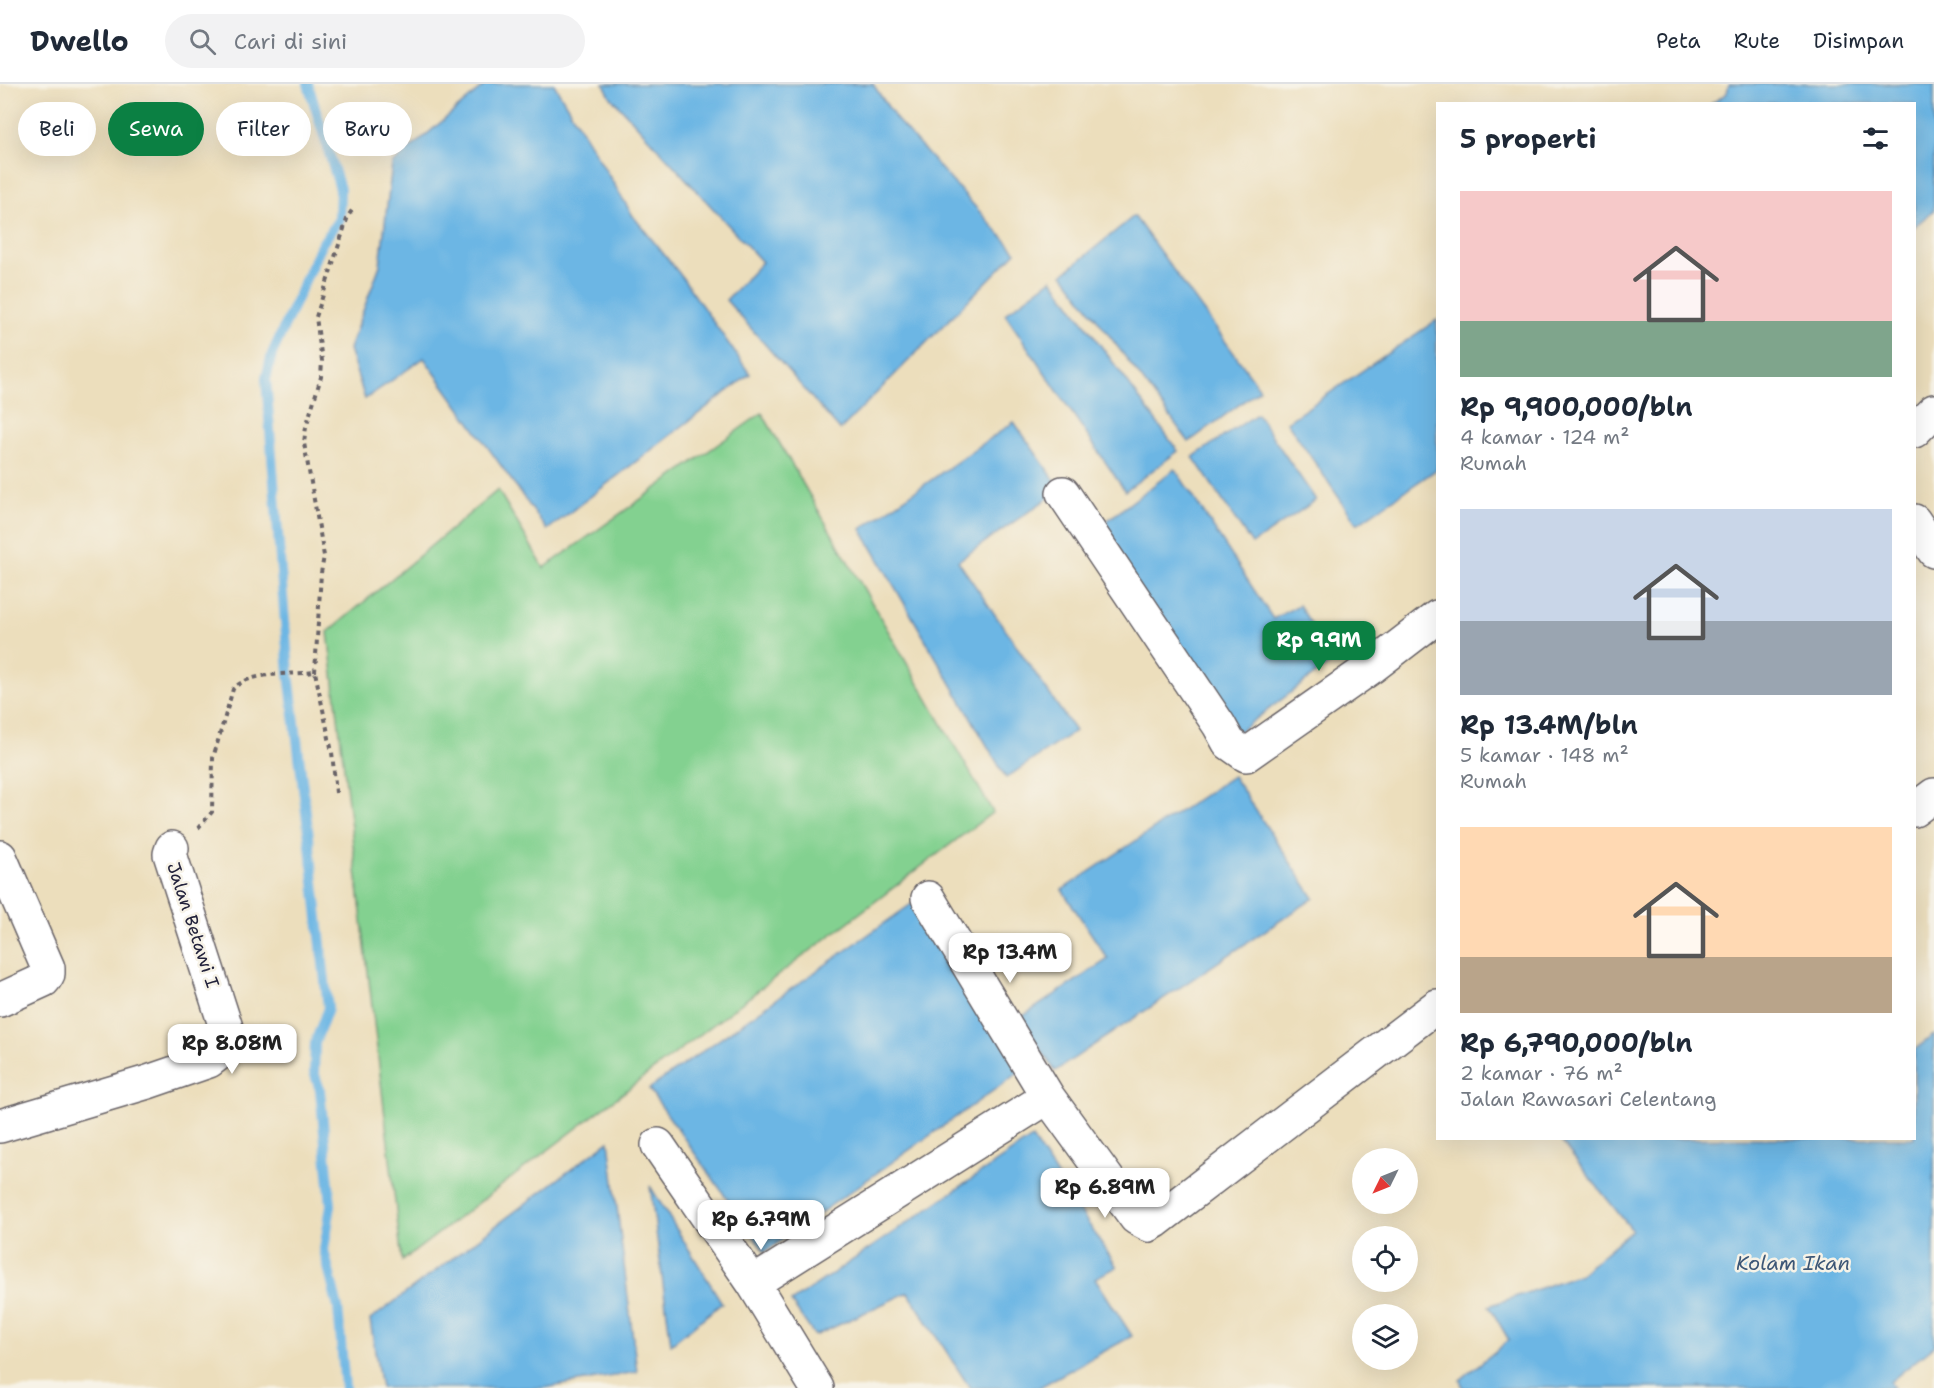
<!DOCTYPE html>
<html lang="id">
<meta charset="utf-8">
<style>
:root{--surface:#fff;--page:#f2f2f3;--text:#1f2937;--muted:#747a83;--line:#e0e1e3;--accent:#0b8043}
body{margin:0;font-family:"Shantell Sans",sans-serif;background:var(--page);color:var(--text);height:100vh;display:flex;flex-direction:column;font-size:22px;white-space:nowrap}
*{box-sizing:border-box;margin:0}
p{font-size:20px;color:var(--muted)}
.icon{flex:none;width:33px;height:33px;fill:none;stroke:currentColor;stroke-width:2;stroke-linecap:round;stroke-linejoin:round}
.map{position:relative;flex:1;overflow:hidden}
.sheet{position:absolute;left:1436px;top:18px;width:480px;height:1038px;display:flex;flex-direction:column;background:var(--surface);border-radius:0px;box-shadow:0 6px 24px #0002}
.sheet>*{flex:none}
.guide{position:absolute;left:18px;top:18px;width:570px;height:54px;display:flex;gap:12px}
.needle{width:39px;rotate:227deg}
.fabs{position:absolute;left:1352px;top:1064px;display:grid;gap:12px}
.fabs a{display:grid;place-items:center;width:66px;height:66px;border-radius:50%;background:var(--surface);box-shadow:0 6px 24px #0002;font-size:30px}
.price{position:absolute;translate:-50% -51px;padding:0 14px;border-radius:12px;background:#fff;color:#222;font-size:20px;line-height:39px;filter:drop-shadow(0 2px 3px #0008)}
.price::after{content:'';position:absolute;left:50%;top:36px;width:18px;height:14px;margin-left:-9px;background:inherit;clip-path:polygon(0 0,100% 0,50% 100%)}
.price.selected{background:var(--accent);color:#fff}
ul{padding:0;list-style:none}
li{display:grid;align-content:center;gap:12px;height:318px;padding:0 24px}
li span{display:grid;place-items:center;height:186px;border-radius:0px;color:#555}
li>.icon{margin-inline-start:auto}
span .icon{width:108px;height:108px;fill:#fffc;stroke-width:1}
li b{font-size:26px}
h2{display:flex;justify-content:space-between;align-items:center;height:72px;padding:0 24px;font-size:26px}
.pill{padding:0 21px;border-radius:27px;background:var(--surface);box-shadow:0 6px 24px #0002;font-size:21px;line-height:54px}
.pill.selected{background:var(--accent);color:#fff}
header{display:flex;align-items:center;gap:36px;box-sizing:border-box;height:84px;padding:0 30px;background:var(--surface);border-bottom:2px solid var(--line)}
header strong{font-size:28px}
nav{display:flex;gap:33px;margin-inline-start:auto;font-size:21px}
.search{width:420px;height:54px;background:var(--page);display:flex;align-items:center;gap:15px;box-sizing:border-box;padding:0 21px;border-radius:33px;color:var(--muted);font-size:22px}
.map>svg:first-child{display:block}
.green{fill:#83d190;stroke:#527a66;stroke-width:1.5}
.water{fill:#6cb6e4;stroke:#476c90;stroke-width:1.5}
.lines{fill:none;stroke-linecap:round;stroke-linejoin:round}
.stream{stroke:#6cb6e4;stroke-width:10}
.minor-casing{stroke:#696468;stroke-width:36}
.path{stroke:#696468;stroke-width:4;stroke-dasharray:4.5 4.5;stroke-linecap:butt}
.minor{stroke:#fff;stroke-width:33}
.labels{text-anchor:middle;dominant-baseline:central;stroke-width:5;stroke-linejoin:round;paint-order:stroke}
.street-label{font-size:18px;fill:#22223b;stroke:#f7f3e8}
.water-label{font-size:20px;font-style:italic;fill:#3c5676;stroke:#f7f3e8}
</style>
<header>
<strong>Dwello</strong>
<div class="search"><svg class="icon" aria-label="search" viewBox="0 0 24 24"><circle cx="10" cy="10" r="6"/><path d="M15 15l6 6"/></svg>Cari di sini</div>
<nav><a>Peta</a><a>Rute</a><a>Disimpan</a></nav>
</header>
<div class="map">
<svg width="1934" height="1304" viewBox="0 0 1934 1304">
<rect width="100%" height="100%" fill="#f7f3e8"/>
<filter id="ink" filterUnits="userSpaceOnUse"><feTurbulence type="fractalNoise" baseFrequency=".0167" numOctaves="2"/><feDisplacementMap in="SourceGraphic" scale="12" xChannelSelector="R" yChannelSelector="G"/><feConvolveMatrix kernelMatrix="1 2 1 2 8 2 1 2 1" color-interpolation-filters="sRGB"/></filter>
<filter id="wash" filterUnits="userSpaceOnUse"><feTurbulence type="fractalNoise" baseFrequency=".008" numOctaves="4" result="noise"/><feDisplacementMap in="SourceGraphic" scale="24" xChannelSelector="R" yChannelSelector="G"/><feGaussianBlur stdDeviation="1.35" result="paint"/><feColorMatrix in="noise" values="0 0 0 0 0 0 0 0 0 0 0 0 0 0 0 0 0 1.4 0 .05"/><feComposite in="paint" operator="in"/></filter>
<g filter="url(#wash)">
<rect width="100%" height="100%" fill="#ecdebc"/>
<path class="green" d="M762 329 993 728 402 1177 328 548 498 406 544 484Z"/>
<path class="water" d="M486 0H554L633 132 679 189 750 290 547 446 424 274 365 315 349 265 380 181 392 80Z
M604 0H873L896 35 1016 168 840 346 726 216 762 178 610 12Z
M1729 0H1934V126L1914 143V20L1712 19 1727 9Z
M1134 132 1260 305 1189 358 1063 190Z
M1052 195 1178 367 1125 407 1005 230Z
M1437 236V385L1357 440 1287 338Z
M1257 330 1316 416 1252 460 1193 373Z
M1014 338 1061 405 958 477 1075 647 1006 694 861 445Z
M1175 385 1273 535 1299 521 1334 576 1236 650 1095 446Z
M1233 692 1314 814 1055 987 1020 934 1108 875 1062 806Z
M913 819 1028 982 765 1168 649 1005Z
M1934 951V1262L1890 1298 1894 1304H1463L1460 1296 1509 1256 1489 1222 1580 1190 1632 1146 1559 1055 1914 1054V966Z
M1032 1054 1117 1183 1095 1194 1132 1252 1038 1304H970L908 1208 815 1252 791 1218Z
M609 1057 637 1288 544 1304H381L370 1236Z
M650 1102 722 1219 671 1260Z"/>
<g class="lines">
<path class="stream" d="M308 0 340 105 339 135 321 161 272 270 266 295 289 590 309 753 328 924 315 959 314 988 320 1006 331 1121 324 1166 338 1224 345 1304"/>
</g>
</g>
<g filter="url(#ink)">
<g class="lines">
<defs>
<path id="minor" d="M1914 347 1934 327
M1063 409 1219 641 1229 659 1246 671 1373 582 1437 533
M1914 437 1934 467
M1914 726 1934 711
M0 773 48 884V890L44 896 0 916
M928 814 1048 1013
M0 1042 148 998 209 977 222 967 229 953 170 770 172 764
M658 1061 753 1199 817 1304
M753 1199 1048 1013 1136 1134 1149 1141 1156 1137 1437 922"/>
</defs>
<use href="#minor" class="minor-casing"/>
<path class="path" d="M315 588 321 489 324 472 304 359 306 343 321 293 322 277 316 233 348 132 353 125
M198 744 212 728 213 674 233 605C250 587 290 591 315 588L332 668 336 709"/>
<use href="#minor" class="minor"/>
</g>
</g>
<g class="labels">
<g class="street-label">
<text transform="translate(193 841) rotate(72)">Jalan Betawi I</text>
</g>
<g class="water-label">
<text x="1793" y="1179">Kolam Ikan</text>
</g>
</g>
</svg>
<div class="fabs">
<a><svg class="needle" viewBox="-14 -14 28 28"><path d="M0-13l5 13h-10z" fill="#e53935"/><path d="M0 13l5-13h-10z" fill="#747a83"/></svg></a>
<a><svg class="icon" aria-label="locate" viewBox="0 0 24 24"><circle cx="12" cy="12" r="6"/><path d="M12 2v4M12 18v4M2 12h4M18 12h4"/></svg></a>
<a><svg class="icon" aria-label="layers" viewBox="0 0 24 24"><path d="M12 4l9 5-9 5-9-5zM3 14l9 5 9-5"/></svg></a>
</div>
<b class="price selected" style="left:1319px;top:588px">Rp 9.9M</b>
<b class="price" style="left:1010px;top:900px">Rp 13.4M</b>
<b class="price" style="left:232px;top:991px">Rp 8.08M</b>
<b class="price" style="left:1105px;top:1135px">Rp 6.89M</b>
<b class="price" style="left:761px;top:1167px">Rp 6.79M</b>
<div class="guide">
<a class="pill">Beli</a>
<a class="pill selected">Sewa</a>
<a class="pill">Filter</a>
<a class="pill">Baru</a>
</div>
<section class="sheet">
<h2>5 properti<svg class="icon" aria-label="filters" viewBox="0 0 24 24"><path d="M4 7h16M4 17h16"/><circle cx="9" cy="7" r="2"/><circle cx="15" cy="17" r="2"/></svg></h2>
<ul>
<li><span style="background:linear-gradient(#f6c9c9 70%,#7fa58c 0)"><svg class="icon" aria-label="home" viewBox="0 0 24 24"><path d="M3 11l9-7 9 7M6 9v11h12V9"/></svg></span><div><b>Rp 9,900,000/bln</b><p>4 kamar · 124 m²</p><p>Rumah</p></div></li>
<li><span style="background:linear-gradient(#c9d6e8 60%,#9aa5b1 0)"><svg class="icon" aria-label="home" viewBox="0 0 24 24"><path d="M3 11l9-7 9 7M6 9v11h12V9"/></svg></span><div><b>Rp 13.4M/bln</b><p>5 kamar · 148 m²</p><p>Rumah</p></div></li>
<li><span style="background:linear-gradient(#ffd9b3 70%,#b9a48a 0)"><svg class="icon" aria-label="home" viewBox="0 0 24 24"><path d="M3 11l9-7 9 7M6 9v11h12V9"/></svg></span><div><b>Rp 6,790,000/bln</b><p>2 kamar · 76 m²</p><p>Jalan Rawasari Celentang</p></div></li>
</ul>
</section>
</div>
